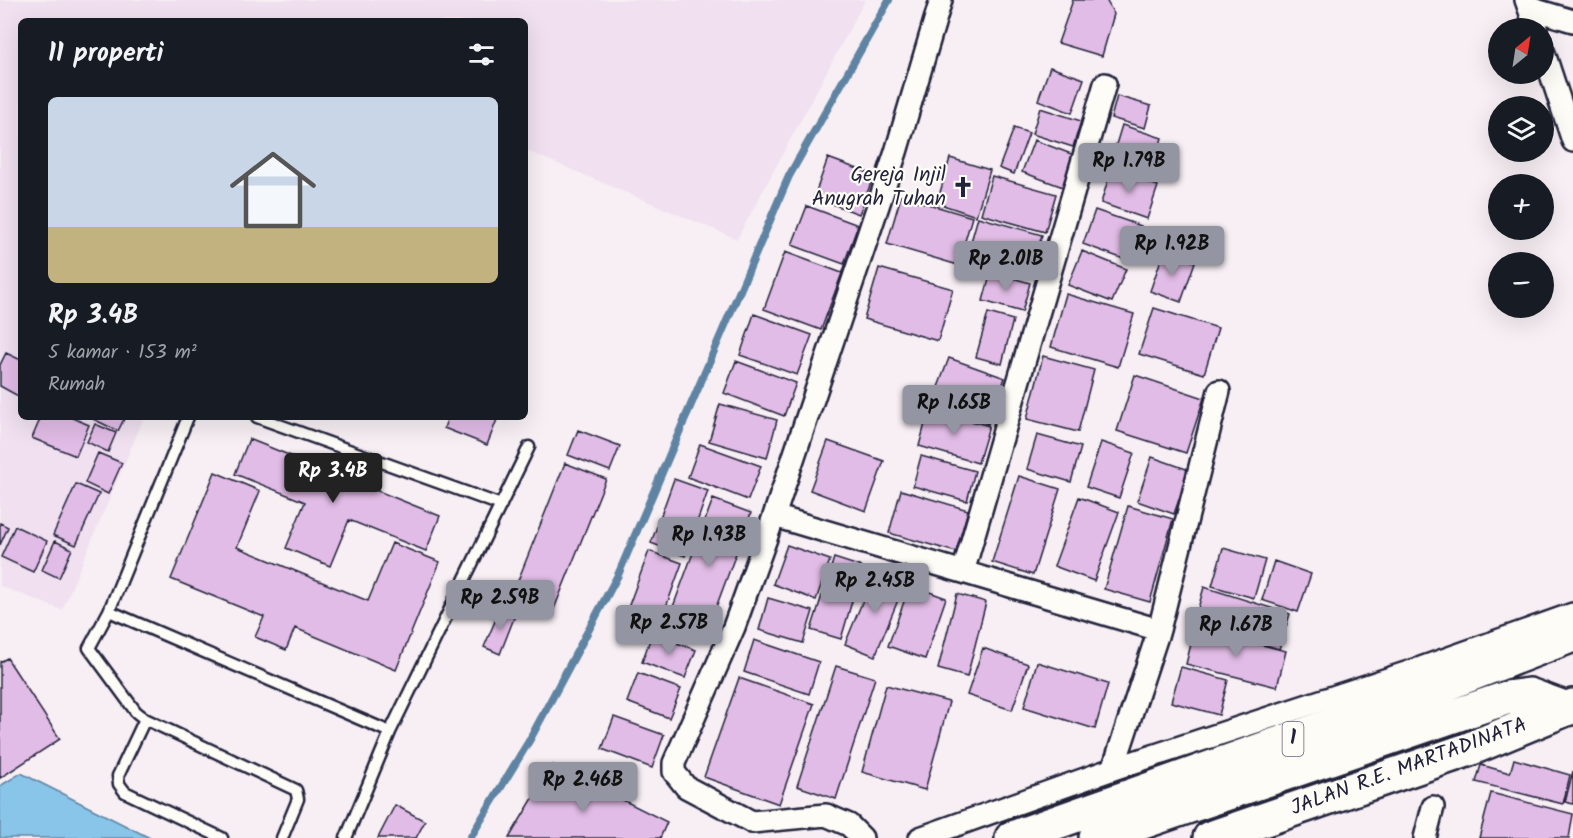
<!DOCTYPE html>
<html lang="id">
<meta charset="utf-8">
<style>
:root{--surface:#171b24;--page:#242831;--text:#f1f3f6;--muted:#9ea1a6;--line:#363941;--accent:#9495a2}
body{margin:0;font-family:Kalam,sans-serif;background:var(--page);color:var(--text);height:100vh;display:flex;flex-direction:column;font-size:22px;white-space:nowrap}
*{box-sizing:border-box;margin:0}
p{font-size:20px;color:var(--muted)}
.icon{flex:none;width:33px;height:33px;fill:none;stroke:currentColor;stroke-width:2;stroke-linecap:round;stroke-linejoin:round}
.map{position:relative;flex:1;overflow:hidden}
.panel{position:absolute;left:18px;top:18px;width:510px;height:402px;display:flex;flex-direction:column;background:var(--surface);border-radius:9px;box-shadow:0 6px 24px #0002}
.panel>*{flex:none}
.needle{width:39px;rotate:30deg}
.tools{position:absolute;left:1488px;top:18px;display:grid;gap:12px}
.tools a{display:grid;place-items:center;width:66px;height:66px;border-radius:50%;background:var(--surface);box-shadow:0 6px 24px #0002;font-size:30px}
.price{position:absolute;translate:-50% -51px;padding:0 14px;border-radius:6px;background:var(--accent);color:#111;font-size:20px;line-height:39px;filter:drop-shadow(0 2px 3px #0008)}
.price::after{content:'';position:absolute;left:50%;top:36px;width:18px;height:14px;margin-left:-9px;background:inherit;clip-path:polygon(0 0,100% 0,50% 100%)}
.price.selected{background:#222;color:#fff}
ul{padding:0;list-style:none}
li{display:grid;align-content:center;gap:12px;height:318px;padding:0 30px}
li+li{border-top:2px solid var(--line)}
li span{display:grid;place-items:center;height:186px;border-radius:9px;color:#555}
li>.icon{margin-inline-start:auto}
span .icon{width:108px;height:108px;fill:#fffc;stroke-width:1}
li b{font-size:26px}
h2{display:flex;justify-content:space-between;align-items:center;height:72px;padding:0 30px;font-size:26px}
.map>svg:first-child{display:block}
.built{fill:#f0e0f0}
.water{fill:#88c5e8;stroke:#5f84a3;stroke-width:1.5}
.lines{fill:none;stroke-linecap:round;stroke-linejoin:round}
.stream{stroke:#5f84a3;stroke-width:8}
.building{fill:#e1bce6;stroke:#22223b;stroke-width:1.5}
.lane-casing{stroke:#22223b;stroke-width:15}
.street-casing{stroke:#22223b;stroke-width:26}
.highway-casing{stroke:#22223b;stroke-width:38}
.lane{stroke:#fdfcf7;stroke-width:10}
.street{stroke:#fdfcf7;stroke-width:21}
.highway{stroke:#fdfcf7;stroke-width:33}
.labels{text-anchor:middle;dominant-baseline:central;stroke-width:4.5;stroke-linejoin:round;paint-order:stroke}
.shield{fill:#fdfcf7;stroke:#646373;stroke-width:1.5}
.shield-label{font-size:20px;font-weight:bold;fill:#22223b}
.poi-label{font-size:21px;fill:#22223b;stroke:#fdfcf7;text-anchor:end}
.street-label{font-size:21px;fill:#22223b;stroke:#fdfcf7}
</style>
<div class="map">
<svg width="1573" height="838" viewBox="0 0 1573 838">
<rect width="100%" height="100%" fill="#f7eff4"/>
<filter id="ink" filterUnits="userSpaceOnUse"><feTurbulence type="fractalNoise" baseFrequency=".0167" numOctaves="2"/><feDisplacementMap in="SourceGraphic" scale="12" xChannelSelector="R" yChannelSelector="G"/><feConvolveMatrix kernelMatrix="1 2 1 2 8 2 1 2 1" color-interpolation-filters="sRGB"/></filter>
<g filter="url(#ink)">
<path class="built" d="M0 0H865L737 239 525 150V21H21V417H144L62 610 0 586Z"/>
<path class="water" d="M21 773 150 838H0V786Z"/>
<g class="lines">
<path class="stream" d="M470 838 529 741 618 575 789 176 889 0"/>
</g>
<path class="building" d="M1073 0H1106L1114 14 1102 56 1058 43Z
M1050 67 1084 79 1072 113 1038 100Z
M1117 96 1151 106 1145 128 1111 118Z
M1040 108 1081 121 1073 147 1032 134Z
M1122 125 1162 138 1151 174 1111 161Z
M1014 128 1029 133 1014 174 999 168Z
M1034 140 1074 155 1063 187 1022 172Z
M828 158 874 175 859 214 814 197Z
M950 158 990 170 976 216 937 203Z
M1111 170 1158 186 1147 219 1101 203Z
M992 176 1056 194 1045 232 981 214Z
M901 196 972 217 958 265 887 244Z
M807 206 858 225 844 264 792 245Z
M1095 210 1141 226 1129 261 1083 244Z
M978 217 1042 235 1030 275 967 256Z
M1082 251 1126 269 1112 302 1068 285Z
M1164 251 1195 262 1181 302 1150 291Z
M785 252 842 273 821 330 764 309Z
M879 268 953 289 938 341 864 319Z
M991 272 1030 283 1022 312 983 301Z
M1066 294 1134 314 1118 367 1051 347Z
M1154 308 1218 328 1204 374 1139 354Z
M988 313 1013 320 1002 364 976 357Z
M754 314 812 335 797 375 740 355Z
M6 353 21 360V390L18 396 0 386V365Z
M1043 356 1094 370 1078 432 1027 419Z
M949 358 1005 378 988 424 932 403Z
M736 361 796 383 784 416 724 393Z
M1135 375 1204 398 1186 453 1117 431Z
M720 404 777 420 767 458 709 441Z
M929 409 989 426 978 463 919 446Z
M41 417H70L89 425 76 456 32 438Z
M89 417H125L118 431Z
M448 417H498L487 445 444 428Z
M95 424 116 433 108 452 87 442Z
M578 430 620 446 610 471 568 455Z
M1037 435 1081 447 1071 482 1027 469Z
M249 439 440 516 426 551 349 520 330 566 286 548 305 502 235 474Z
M828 441 884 461 866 511 810 490Z
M1101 442 1134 453 1119 498 1086 487Z
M700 444 761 466 748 500 688 477Z
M98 453 122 463 108 494 85 483Z
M921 456 975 471 967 501 913 486Z
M1152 457 1189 470 1174 514 1137 501Z
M565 463 606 479 552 614 511 598Z
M215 472 260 491 237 547 368 601 392 543 440 562 396 670 295 628 286 650 255 637 264 617 171 579Z
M1019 476 1060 489 1033 575 992 562Z
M674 479 708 491 685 556 651 543Z
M76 484 99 494 76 545 53 535Z
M901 490 968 510 956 552 889 533Z
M1079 497 1119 512 1094 581 1054 566Z
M713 499 751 513 705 637 667 623Z
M1128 506 1173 519 1150 602 1104 589Z
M0 523 8 527 0 545Z
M15 526 47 541 33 572 1 557Z
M55 541 72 549 59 578 42 570Z
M787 545 830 560 816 600 773 584Z
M1223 548 1265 560 1254 598 1212 586Z
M649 551 682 563 662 618 629 605Z
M834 558 862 567 841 639 811 630Z
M1274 561 1311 574 1298 612 1262 600Z
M875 571 905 583 875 656 845 644Z
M910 585 946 598 925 659 888 646Z
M1204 587 1290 614 1279 649 1194 623Z
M957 594 986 602 967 677 938 669Z
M768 598 813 611 803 643 759 630Z
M501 607 516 613 500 654 484 647Z
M1195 628 1286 651 1277 687 1186 664Z
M652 634 696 650 685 678 642 662Z
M754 640 819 662 809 694 744 672Z
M983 648 1028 664 1012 710 967 695Z
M7 658 60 739 0 778V662Z
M1037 662 1108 684 1095 729 1024 707Z
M836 666 875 678 836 799 797 786Z
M1181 667 1228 680 1219 715 1171 702Z
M638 673 681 689 669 718 627 702Z
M739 678 814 704 779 804 704 777Z
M886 685 949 702 925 790 862 772Z
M614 717 664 735 652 768 602 749Z
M1514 759 1570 775 1563 804 1476 782 1481 765 1510 773Z
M553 765 667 822 660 838H509Z
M1573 771V804L1565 802Z
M1491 793 1573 814 1569 838H1479Z
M395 805 425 821 416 838H378Z"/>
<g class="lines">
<defs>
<path id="lane" d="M188 417 109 611 89 648 136 712 145 719 118 776 119 784 125 792 222 838
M257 417 501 505
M109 611 390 732
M145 719 296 790 298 799 282 838
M346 838 390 732 529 447"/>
<path id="street" d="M1526 0 1536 28
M1529 8 1573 21
M1544 53 1573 141
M774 516 1159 630
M963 572 1105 84
M1113 769 1159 630 1219 391
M862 838 849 825 826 815 752 822 686 787 674 772V763L734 627 774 516 896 152 941 0
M920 838 1113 769 1421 668 1573 614
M1425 838 1433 807"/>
<path id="highway" d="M1012 838 1422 693 1573 635
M1096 838 1506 698 1529 695 1567 709
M1210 838 1467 750 1573 706"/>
</defs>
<use href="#lane" class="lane-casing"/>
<use href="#street" class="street-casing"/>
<use href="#highway" class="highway-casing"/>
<use href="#lane" class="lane"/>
<use href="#street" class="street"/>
<use href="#highway" class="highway"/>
</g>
</g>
<defs>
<symbol id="church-bare" viewBox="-9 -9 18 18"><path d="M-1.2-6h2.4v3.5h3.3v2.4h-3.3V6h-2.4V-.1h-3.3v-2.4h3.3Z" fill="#22223b" stroke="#fdfcf7" stroke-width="2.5" paint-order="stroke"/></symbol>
</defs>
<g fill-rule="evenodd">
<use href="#church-bare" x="948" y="172" width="30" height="30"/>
</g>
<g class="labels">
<rect class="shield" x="1282.5" y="722" width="21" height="34" rx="4.5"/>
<g class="shield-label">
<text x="1293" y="739">1</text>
</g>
<g class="poi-label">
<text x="946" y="175">Gereja Injil<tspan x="946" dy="24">Anugrah Tuhan</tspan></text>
</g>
<g class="street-label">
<text transform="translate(1409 767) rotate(-20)">JALAN R.E. MARTADINATA</text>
</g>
</g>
</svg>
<div class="tools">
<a><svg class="needle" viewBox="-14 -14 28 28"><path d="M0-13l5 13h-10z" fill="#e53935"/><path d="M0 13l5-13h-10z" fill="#9ea1a6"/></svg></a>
<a><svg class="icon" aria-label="layers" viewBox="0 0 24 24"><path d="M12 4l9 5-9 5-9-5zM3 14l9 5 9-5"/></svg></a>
<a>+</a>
<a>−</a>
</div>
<b class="price" style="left:1129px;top:194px">Rp 1.79B</b>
<b class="price" style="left:1172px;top:277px">Rp 1.92B</b>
<b class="price" style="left:1006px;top:292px">Rp 2.01B</b>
<b class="price" style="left:954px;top:436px">Rp 1.65B</b>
<b class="price selected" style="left:333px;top:504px">Rp 3.4B</b>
<b class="price" style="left:709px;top:568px">Rp 1.93B</b>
<b class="price" style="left:875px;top:614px">Rp 2.45B</b>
<b class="price" style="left:500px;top:631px">Rp 2.59B</b>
<b class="price" style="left:669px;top:656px">Rp 2.57B</b>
<b class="price" style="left:1236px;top:658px">Rp 1.67B</b>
<b class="price" style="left:583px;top:813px">Rp 2.46B</b>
<section class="panel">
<h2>11 properti<svg class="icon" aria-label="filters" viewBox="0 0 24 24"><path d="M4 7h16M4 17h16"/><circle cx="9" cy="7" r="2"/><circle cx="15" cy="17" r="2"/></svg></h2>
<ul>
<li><span style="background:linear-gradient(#c9d6e8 70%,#c2b280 0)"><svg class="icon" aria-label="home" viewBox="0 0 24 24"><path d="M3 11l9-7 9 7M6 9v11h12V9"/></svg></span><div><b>Rp 3.4B</b><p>5 kamar · 153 m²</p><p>Rumah</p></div></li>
</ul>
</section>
</div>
